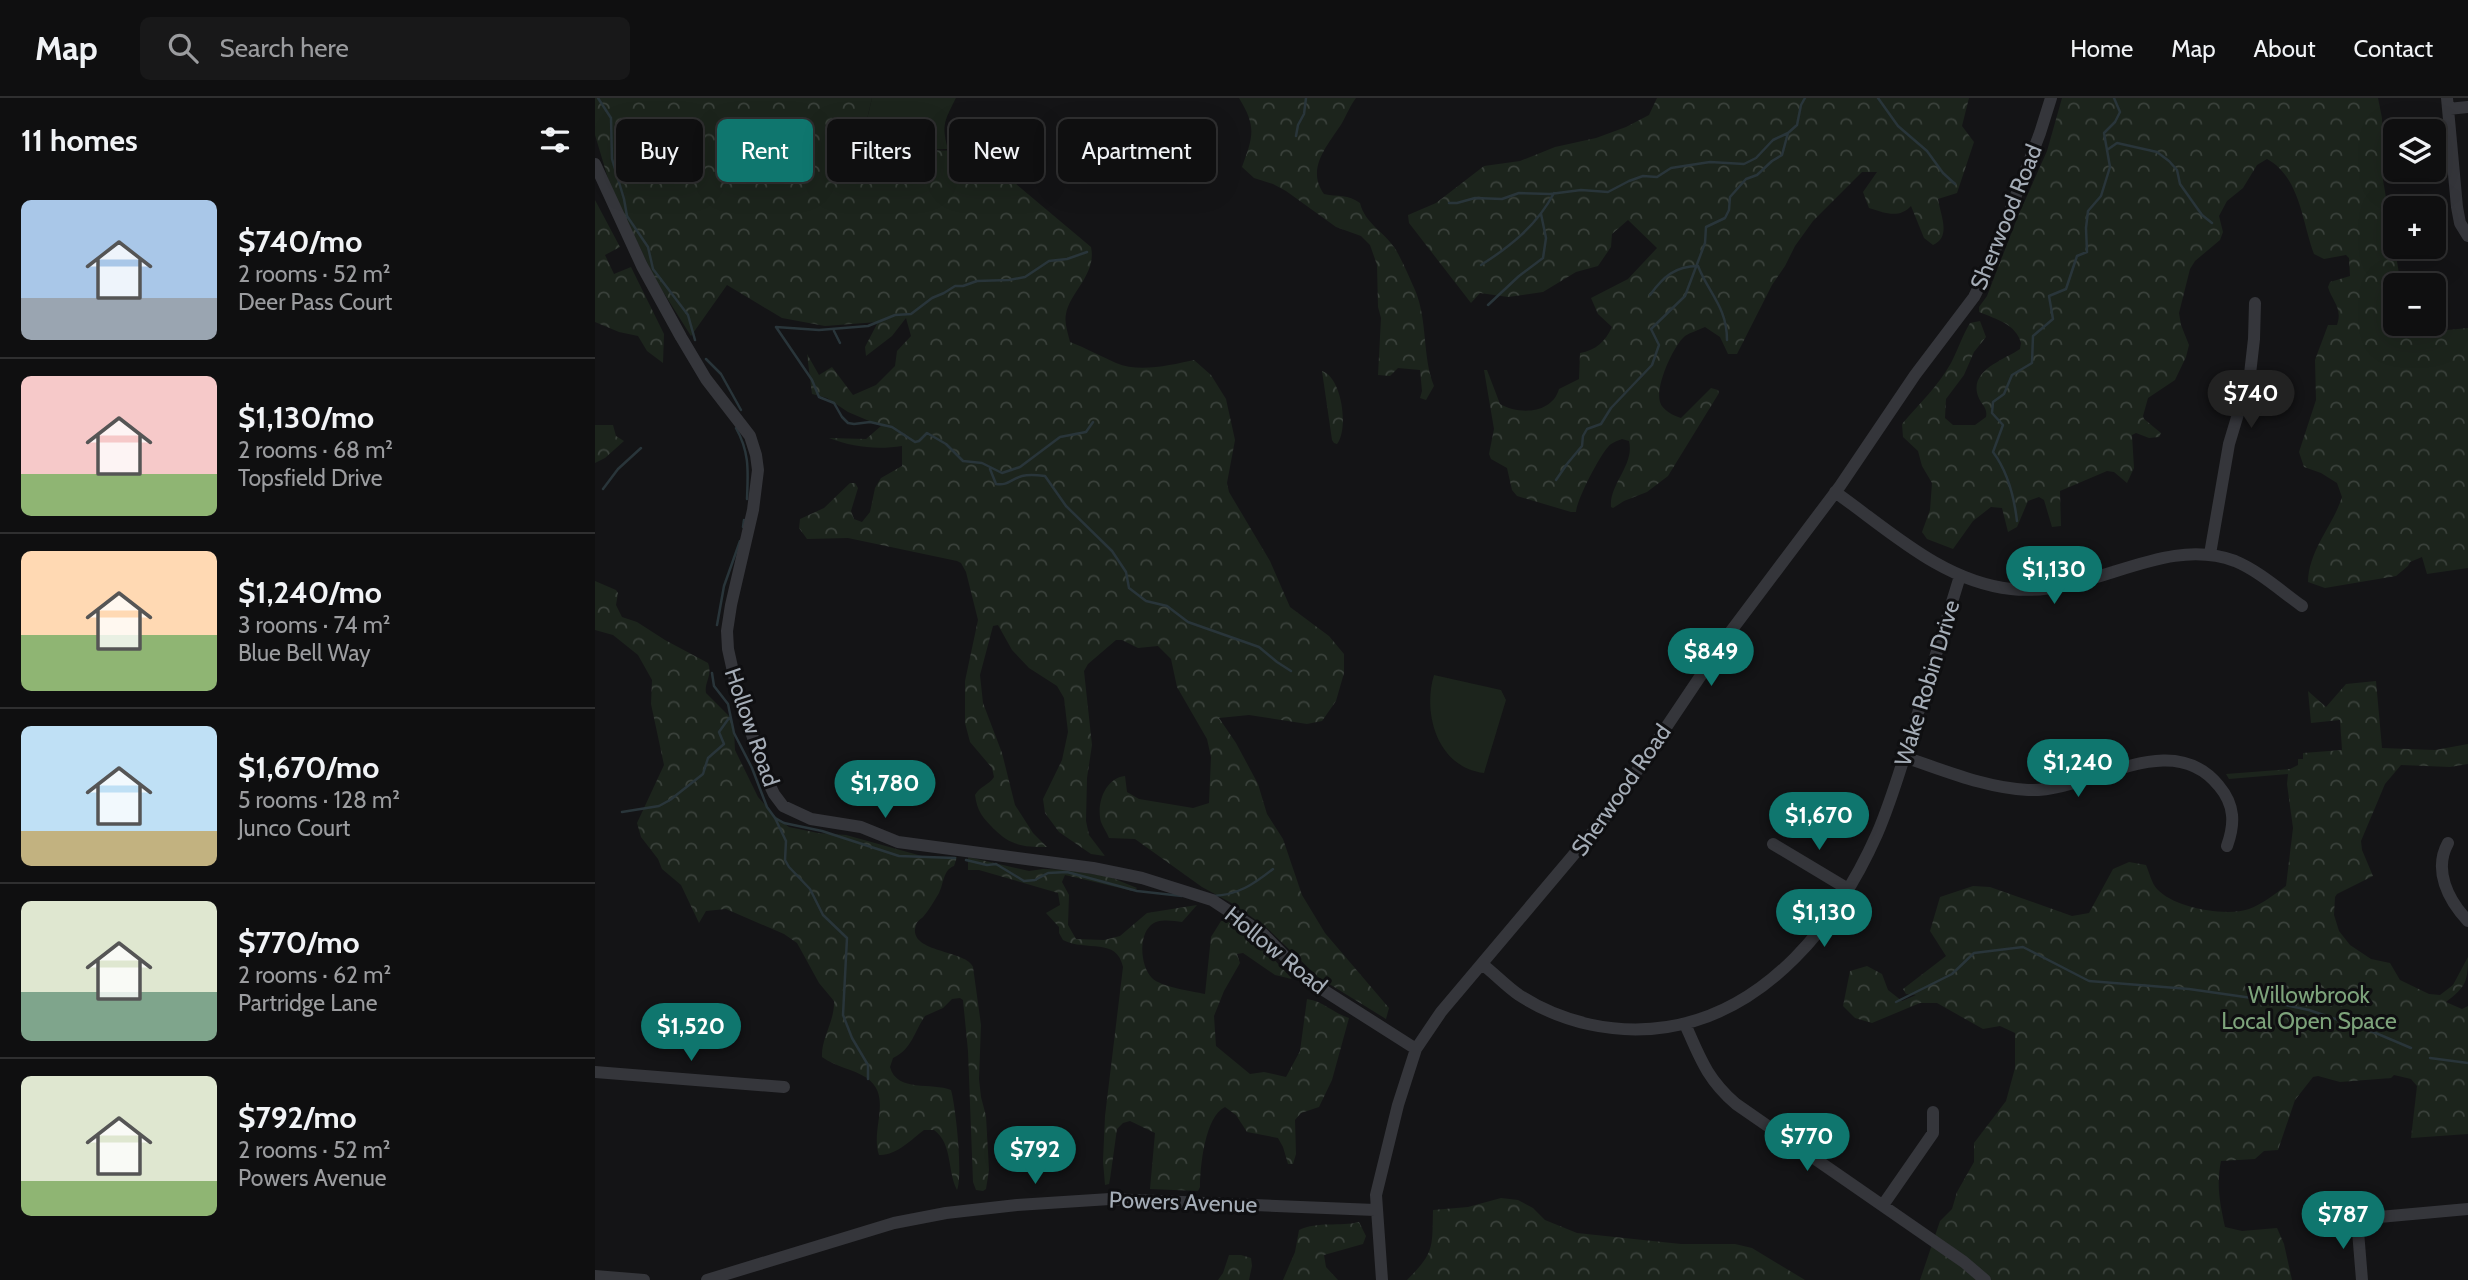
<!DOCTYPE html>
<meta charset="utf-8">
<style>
:root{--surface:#0f0f10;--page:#181819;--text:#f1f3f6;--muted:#9b9c9f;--line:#2f2f30;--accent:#0f766e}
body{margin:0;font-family:Cabin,sans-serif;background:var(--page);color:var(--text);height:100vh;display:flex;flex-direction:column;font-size:26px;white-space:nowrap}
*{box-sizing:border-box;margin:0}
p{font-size:23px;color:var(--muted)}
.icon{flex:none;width:38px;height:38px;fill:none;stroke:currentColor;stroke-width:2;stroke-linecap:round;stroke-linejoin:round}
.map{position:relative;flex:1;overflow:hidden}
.sheet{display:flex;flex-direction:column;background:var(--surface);width:595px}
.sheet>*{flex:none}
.guide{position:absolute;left:21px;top:21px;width:665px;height:63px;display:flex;gap:14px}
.fabs{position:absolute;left:1788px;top:21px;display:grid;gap:14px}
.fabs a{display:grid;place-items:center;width:63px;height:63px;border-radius:10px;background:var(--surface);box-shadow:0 7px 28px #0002,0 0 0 2px var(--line);font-size:35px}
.price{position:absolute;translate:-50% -60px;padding:0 16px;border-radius:24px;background:var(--accent);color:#fff;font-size:23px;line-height:46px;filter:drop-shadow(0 2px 4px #0008)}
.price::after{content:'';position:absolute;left:50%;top:42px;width:21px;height:16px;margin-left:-10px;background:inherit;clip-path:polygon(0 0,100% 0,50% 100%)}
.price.on{background:#222;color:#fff}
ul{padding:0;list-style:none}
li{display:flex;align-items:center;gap:21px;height:175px;padding:0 21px}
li+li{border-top:2px solid var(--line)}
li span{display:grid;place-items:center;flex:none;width:196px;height:140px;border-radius:10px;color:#555}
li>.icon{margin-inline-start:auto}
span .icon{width:84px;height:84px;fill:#fffc;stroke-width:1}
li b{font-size:30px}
h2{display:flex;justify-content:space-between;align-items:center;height:84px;padding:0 21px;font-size:30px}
.pill{padding:0 24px;border-radius:10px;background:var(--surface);box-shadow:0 7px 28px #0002,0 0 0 2px var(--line);font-size:24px;line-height:63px}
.pill.on{background:var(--accent);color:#fff}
header{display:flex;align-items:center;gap:42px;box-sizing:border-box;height:98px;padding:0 35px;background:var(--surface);border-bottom:2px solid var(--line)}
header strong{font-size:33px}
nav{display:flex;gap:38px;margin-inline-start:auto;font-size:24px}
.search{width:490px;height:63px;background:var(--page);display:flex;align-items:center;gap:18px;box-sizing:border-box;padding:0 24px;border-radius:10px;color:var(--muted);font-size:26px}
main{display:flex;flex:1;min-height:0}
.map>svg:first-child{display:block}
.grass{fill:#1c241c}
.forest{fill:url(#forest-crowns)}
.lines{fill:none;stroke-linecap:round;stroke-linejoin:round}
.stream{stroke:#29353a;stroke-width:2.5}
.minor{stroke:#35363b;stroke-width:12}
.labels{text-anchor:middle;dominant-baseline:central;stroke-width:6;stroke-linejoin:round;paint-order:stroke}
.street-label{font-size:23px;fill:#a5adb7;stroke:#0f0f11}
.park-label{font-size:23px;fill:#7da37b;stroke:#0f0f11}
</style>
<header>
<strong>Map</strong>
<div class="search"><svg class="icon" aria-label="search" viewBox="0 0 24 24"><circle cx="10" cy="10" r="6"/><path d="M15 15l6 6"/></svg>Search here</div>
<nav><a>Home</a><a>Map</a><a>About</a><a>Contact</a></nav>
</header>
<main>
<section class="sheet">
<h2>11 homes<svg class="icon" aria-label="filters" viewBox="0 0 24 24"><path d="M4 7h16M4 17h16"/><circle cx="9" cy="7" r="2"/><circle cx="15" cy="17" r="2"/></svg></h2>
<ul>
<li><span style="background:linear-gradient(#a9c7e8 70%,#9aa5b1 0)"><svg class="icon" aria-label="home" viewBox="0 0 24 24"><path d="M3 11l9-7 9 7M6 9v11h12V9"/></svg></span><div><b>$740/mo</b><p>2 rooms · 52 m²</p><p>Deer Pass Court</p></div></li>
<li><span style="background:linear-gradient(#f6c9c9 70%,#8fb573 0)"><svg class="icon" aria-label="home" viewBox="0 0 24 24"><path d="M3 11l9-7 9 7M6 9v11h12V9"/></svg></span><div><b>$1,130/mo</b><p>2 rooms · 68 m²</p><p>Topsfield Drive</p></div></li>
<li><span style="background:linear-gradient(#ffd9b3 60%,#8fb573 0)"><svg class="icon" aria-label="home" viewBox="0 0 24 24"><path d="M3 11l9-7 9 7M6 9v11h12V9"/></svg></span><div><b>$1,240/mo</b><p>3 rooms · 74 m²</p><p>Blue Bell Way</p></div></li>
<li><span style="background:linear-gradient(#bfe0f5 75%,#c2b280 0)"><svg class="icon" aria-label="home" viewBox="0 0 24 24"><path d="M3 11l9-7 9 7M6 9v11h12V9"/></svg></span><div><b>$1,670/mo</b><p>5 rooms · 128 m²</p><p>Junco Court</p></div></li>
<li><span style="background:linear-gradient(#dfe7d0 65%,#7fa58c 0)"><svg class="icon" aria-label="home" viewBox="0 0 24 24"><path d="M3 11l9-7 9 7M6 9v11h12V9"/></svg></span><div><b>$770/mo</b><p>2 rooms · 62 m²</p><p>Partridge Lane</p></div></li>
<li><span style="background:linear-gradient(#dfe7d0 75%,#8fb573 0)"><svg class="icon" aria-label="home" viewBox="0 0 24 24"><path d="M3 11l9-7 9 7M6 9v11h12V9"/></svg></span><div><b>$792/mo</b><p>2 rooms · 52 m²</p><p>Powers Avenue</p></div></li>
</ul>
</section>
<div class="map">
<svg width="1873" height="1182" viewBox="0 0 1873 1182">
<defs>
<pattern id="forest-crowns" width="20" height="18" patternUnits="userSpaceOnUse" patternTransform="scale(1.75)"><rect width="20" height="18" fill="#1c241c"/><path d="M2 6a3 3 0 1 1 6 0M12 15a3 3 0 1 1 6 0" fill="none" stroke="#3a413b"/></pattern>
</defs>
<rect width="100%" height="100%" fill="#141416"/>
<path class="grass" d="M277 0H361C350 22 346 27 353 51L325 52 310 45 290 49 257 46 254 32 272 21Z
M839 577 906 592 911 602 889 675C843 670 827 616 839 577Z"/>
<path class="forest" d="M0 0H277L272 21 255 32 257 46 290 49 310 45 325 52 375 53 408 75 496 149C502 176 475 194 471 216 469 225 473 235 475 244 491 250 505 258 521 265 544 275 576 267 599 262L616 277 631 301 640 342 632 385 634 394 675 463 695 509 734 538 749 556V575L741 603 727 623 712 626 654 617 624 620 641 645 663 686 672 716 688 741 707 797 730 835 794 910 791 921 723 879 672 830 640 807 607 789 540 741 514 740C512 735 508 729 506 724 501 706 510 680 530 678L532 694 544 701 598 710 614 705 616 659 612 641 582 589 576 561 563 548 543 550 527 542H521L493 566 489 573 497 647 492 680 491 723 494 737 510 758 496 756 464 734 450 715 448 701 467 662 473 634 469 600 462 588 434 570 417 552 403 527 398 528 385 577 388 605 407 655 420 707 438 735 452 749C429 749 416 748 399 731 388 720 382 713 380 697 385 688 394 687 399 679L397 670 375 644 370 625V583L383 522 371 474 366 465 362 463 253 440 212 441 204 430 205 421 229 410 255 385H260L263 390 256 413 259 421 267 424 275 414 280 390 286 380 307 368V348C281 352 258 349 234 340L271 341 286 328 253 314 232 300 217 296 212 256 224 277 237 269 258 297 281 287 300 268 302 253 316 238 311 220 297 238 271 258 270 249 283 224 230 228 187 220 132 187 96 238 60 181 15 87 0 37Z
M644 0H761C755 8 752 16 747 25 734 46 710 70 729 96 743 99 753 96 765 105 770 126 790 134 801 152 808 164 814 179 820 192 833 223 827 258 839 288L831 302 825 300 827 293 825 272 803 270 795 278 783 277 786 220 783 209 782 167 775 147 766 138 741 129 691 93 678 86 659 80 647 69C658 39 662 29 644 0Z
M1062 0H1374L1367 28 1379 44 1362 95 1343 101C1345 116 1357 139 1338 147L1329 140 1316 108C1304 121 1290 115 1274 110L1268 94 1282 74H1267L1218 123 1200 148 1190 168 1177 187 1142 256H1133L1125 239 1110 229C1104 232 1096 234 1090 238 1078 248 1060 289 1065 304 1067 312 1079 318 1086 320L1116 290 1123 292 1124 295 1073 378 1052 394 1029 403 1018 410 1016 409C1014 386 1040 367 1034 343L1027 341C1022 343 1016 345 1013 349 1004 359 982 401 981 414H976L922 398 917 392 912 370 896 361 894 356 899 331 889 272H892L905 306C924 317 957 316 964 291L984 281 985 255C1001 252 1010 244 1017 229L1003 216 996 200 1033 181 1062 150 1033 122 1017 136 1016 149 1003 168 981 174 948 194 913 199 885 195 876 205 814 125 813 117 841 105 889 68 925 63 960 49 1001 40 1031 29 1054 17Z
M1467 0H1783L1787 20 1788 82 1806 187H1801V226H1818L1832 234 1873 230V470L1832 476 1827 459 1815 464 1813 468 1801 478 1730 490 1713 484C1714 451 1738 428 1747 399L1742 385 1726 375 1709 369 1704 354 1721 302 1720 262 1733 227H1742C1748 210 1737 203 1733 189L1735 184 1755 178 1754 160 1751 157 1729 161 1719 156C1707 124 1705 79 1672 61L1662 67 1648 90 1632 103 1624 118 1628 134 1625 142 1600 163 1595 171 1584 215 1586 227 1594 247 1591 259 1580 282 1553 300 1548 318 1549 321 1566 335 1564 339 1554 340 1541 335 1537 337 1539 370 1532 385 1519 374 1512 373 1465 393 1466 428 1457 429 1449 402 1444 399 1433 403 1422 429 1413 434 1407 410 1396 409 1378 423 1358 451 1332 441 1327 434 1335 412 1337 385 1327 368 1323 353 1308 339 1307 326C1324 306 1343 288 1356 265 1363 252 1367 238 1375 225L1385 223 1391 239 1379 254 1369 277 1351 301 1350 320 1358 327H1380L1391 319C1393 309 1386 307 1383 298 1374 272 1409 262 1425 251L1426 245C1421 226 1401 221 1384 214V209L1392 198 1423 118 1452 53Z
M0 102 25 149 10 157 19 176 36 169 69 236 68 265 52 253 43 238 24 234 0 224Z
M727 273C747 279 754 331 742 346L739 345 737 342Z
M0 327H18L21 338 29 343 10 360 0 365Z
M0 483 21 492 23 495 21 507 27 519 42 524 70 542 113 565C118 577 109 584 111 595L135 619 139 633 140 652 163 699 179 717 194 729 223 735 251 737 334 760 362 759 359 768C348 772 349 785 344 795 339 803 334 812 328 819 326 821 322 823 321 827 311 855 372 852 378 869L386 927 384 981 386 999 391 1018 394 1072 391 1091 388 1093 381 1092 378 1084 373 953 368 902 365 900 357 901 348 910 330 918C319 934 317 951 298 960L295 969C302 995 337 984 356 992 361 1010 368 1078 362 1092 352 1073 358 1046 339 1032H329C317 1041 301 1058 284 1057 275 1031 298 999 272 980 258 971 241 969 227 959 226 940 240 923 239 903L224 885 202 845 189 836 131 811 111 813 104 825 86 787 67 771 63 761 46 739 42 725 69 667 56 606 57 582 43 557 18 537 0 532Z
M1781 583 1787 650 1840 652 1873 646V666L1855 669 1806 667 1790 686 1766 743 1767 752 1778 778 1742 796 1740 799 1739 817 1744 833 1755 847 1776 861 1795 865 1805 882 1834 896 1845 897 1858 887 1873 859C1873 883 1871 889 1851 904L1867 911 1873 908V1036L1816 1040 1822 988 1816 981 1799 977 1796 980 1745 984 1723 978 1718 979 1700 1002 1683 1052 1669 1053 1660 1061 1626 1063C1621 1087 1625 1106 1630 1129L1647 1133 1682 1130 1689 1146 1697 1182H1325L1345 1123 1357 1111 1362 1094 1379 1064V1045L1411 1003 1420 970V935L1405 928 1388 931 1342 905H1325L1277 925 1260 920 1248 908 1255 873 1272 868 1287 876 1293 892 1307 903 1321 897 1311 896 1308 891 1351 858 1335 833 1345 799 1378 788 1395 789 1477 818 1494 815 1518 771 1534 764 1551 767C1554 774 1557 786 1562 791 1579 810 1631 819 1654 811 1667 806 1680 796 1691 788L1698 730 1692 686 1693 676 1634 681 1631 676 1695 671 1703 667V661H1708V655L1747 652 1745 622 1716 625 1713 593 1731 609 1751 586Z
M373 759 434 773 448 771 472 772 515 779 542 790 538 793 470 777 467 784 474 797 473 827 481 841 509 842 525 838 552 815 602 807 587 824C577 823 563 820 555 828 543 840 546 869 557 880 566 889 596 893 610 896L616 839 626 823H632L662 843 697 881 680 877 648 855 642 856 645 865 629 893 619 918 621 948 655 976 669 974 691 979 705 953 712 901C728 903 738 915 754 920L737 982 724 1009 706 1015 700 1022 701 1056 698 1066H693L688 1049 683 1040 652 1034 641 1017 630 1009C610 1018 605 1069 605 1089L603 1093 555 1091 560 1035 535 1023 528 1025 522 1031 515 1081 514 1086 510 1087 508 1063 510 1018 528 869C522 839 492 854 468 842L464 835V829L451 815 465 807 463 795 384 772H373Z
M906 1100 923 1102 938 1110 950 1122 982 1135 1086 1146H1140L1157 1150 1210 1182H812C840 1154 837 1150 838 1112L873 1109Z
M764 1124 771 1138 768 1146 729 1157 731 1169 743 1182H688L700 1154 704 1132C723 1123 745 1129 764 1124Z
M634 1157H646L656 1160 657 1168 654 1182H623L628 1175Z"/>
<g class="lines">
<path class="stream" d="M3 0 16 20 17 61 29 101 32 118 53 149 58 171 93 217 100 242
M1283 0 1303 28 1332 53 1348 75 1360 86
M701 38 703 27 709 16 711 0
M1512 52 1522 45 1562 54 1574 63 1582 72 1585 86 1607 117 1617 125
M854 105H862L880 100 907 101 924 95 955 96 986 92 1013 94 1034 83 1048 78 1062 79 1076 70 1115 64 1149 66 1161 60 1178 42 1193 35 1202 27 1206 7 1210 0
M886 167C916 148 942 127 959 95
M1103 168C1114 196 1132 209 1132 242
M1055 197C1068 179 1080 168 1103 168
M893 207 924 178 948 160 951 140 946 116
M181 229 217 282 224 299 239 305 247 319 253 325 259 326 275 324 297 329 320 344 324 343 332 335 351 346 368 363 387 365 407 375 425 369 465 339 491 334 498 324
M181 229 224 232 273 228 300 217 316 216 337 200 349 195 360 188H368L382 183 414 182 430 179 454 163 472 161 492 154
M239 233 245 245
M111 261 126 276 146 312
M141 330C155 355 153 374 152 401
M395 371 401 386C413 388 416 381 427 378 434 376 443 377 450 378L471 408 517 453 531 474 534 490 551 503 572 508 593 524 664 549 682 564 696 573
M961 382 972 366 987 348 988 338 992 331 1006 326 1016 310 1057 267 1064 247 1056 231 1090 198 1110 145 1111 129 1130 120 1134 112 1135 99 1151 81 1162 77 1177 63 1187 57 1193 35
M8 391 23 371 46 350
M1422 423C1419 398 1413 374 1398 354L1408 327 1397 315 1398 304 1409 296 1417 277 1437 265 1438 238 1458 221 1454 198 1471 191 1482 158 1492 154 1491 130 1493 113 1506 98 1515 69 1509 35 1520 24 1525 14 1519 0
M148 429 149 422
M122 527 129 488 145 443
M117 575 119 588 133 606 139 635 157 670 172 709 180 720 189 725 227 733 304 758 360 760
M27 714 64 708 75 702 108 676 113 660 129 646 124 634 134 620
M180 720 191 743 190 762 194 769 215 791 228 817 252 840 248 917 257 940 273 967V981
M371 762 392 767 401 766 429 783 440 782 453 775 472 774 542 793 587 798
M618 798C643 797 659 786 678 771
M1301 904 1357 876 1379 855 1428 849 1494 883 1594 891 1657 900 1714 912 1776 933 1816 950
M1835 960 1873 965"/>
<path class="minor" d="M1852 0 1862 109 1865 125 1873 138
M1853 11 1873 9
M0 66 47 168 86 239 111 281 155 338 161 357 163 372 158 412 136 507 132 533 133 551 141 587 170 677 179 696 188 708 216 721 266 729 303 744 498 770 547 780 617 802 667 835 702 871 722 888 821 951
M1240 394C1294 432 1348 484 1416 491 1496 500 1566 436 1640 463 1664 473 1686 493 1707 508
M1615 456 1634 346 1655 276 1659 241 1660 205
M1309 659C1349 672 1390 690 1433 692 1494 695 1575 627 1624 688 1640 707 1640 726 1632 748
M1853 745C1838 772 1853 802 1873 823
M1178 746 1253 791
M887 866C900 876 911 888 924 897 967 925 1021 937 1072 929 1172 914 1243 824 1282 736 1299 697 1310 655 1323 615 1337 569 1351 524 1365 478
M1090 926C1105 960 1112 981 1141 1006L1369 1164 1390 1182
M0 974 189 989
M1288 1107 1338 1035V1014
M0 1178 49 1182
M112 1182 299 1125 351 1115 422 1107 515 1101 780 1112
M787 1182 781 1097 803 1007 821 951 846 914 1013 716 1133 537 1245 388 1320 277 1379 199 1392 173 1445 35 1456 0
M1767 1182 1762 1121 1873 1111"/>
</g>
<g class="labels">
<g class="street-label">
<text transform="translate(1411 119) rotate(-68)">Sherwood Road</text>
<text transform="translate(1332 585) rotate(-73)">Wake Robin Drive</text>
<text transform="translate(157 629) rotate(71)">Hollow Road</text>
<text transform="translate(1026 692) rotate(-55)">Sherwood Road</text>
<text transform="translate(681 852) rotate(39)">Hollow Road</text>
<text transform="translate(588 1104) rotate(2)">Powers Avenue</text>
</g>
<g class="park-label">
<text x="1714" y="897">Willowbrook<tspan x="1714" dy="26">Local Open Space</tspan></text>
</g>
</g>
</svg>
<div class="fabs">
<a><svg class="icon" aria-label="layers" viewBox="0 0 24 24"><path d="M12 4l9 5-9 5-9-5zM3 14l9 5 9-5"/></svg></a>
<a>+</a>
<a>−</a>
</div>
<b class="price on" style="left:1656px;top:332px">$740</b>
<b class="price" style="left:1459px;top:508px">$1,130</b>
<b class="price" style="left:1116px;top:590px">$849</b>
<b class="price" style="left:1483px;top:701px">$1,240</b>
<b class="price" style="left:290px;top:722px">$1,780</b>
<b class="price" style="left:1224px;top:754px">$1,670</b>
<b class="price" style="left:1229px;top:851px">$1,130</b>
<b class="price" style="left:96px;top:965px">$1,520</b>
<b class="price" style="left:1212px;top:1075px">$770</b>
<b class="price" style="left:440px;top:1088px">$792</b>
<b class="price" style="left:1748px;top:1153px">$787</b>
<div class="guide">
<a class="pill">Buy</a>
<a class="pill on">Rent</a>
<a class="pill">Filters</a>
<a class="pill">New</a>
<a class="pill">Apartment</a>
</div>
</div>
</main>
